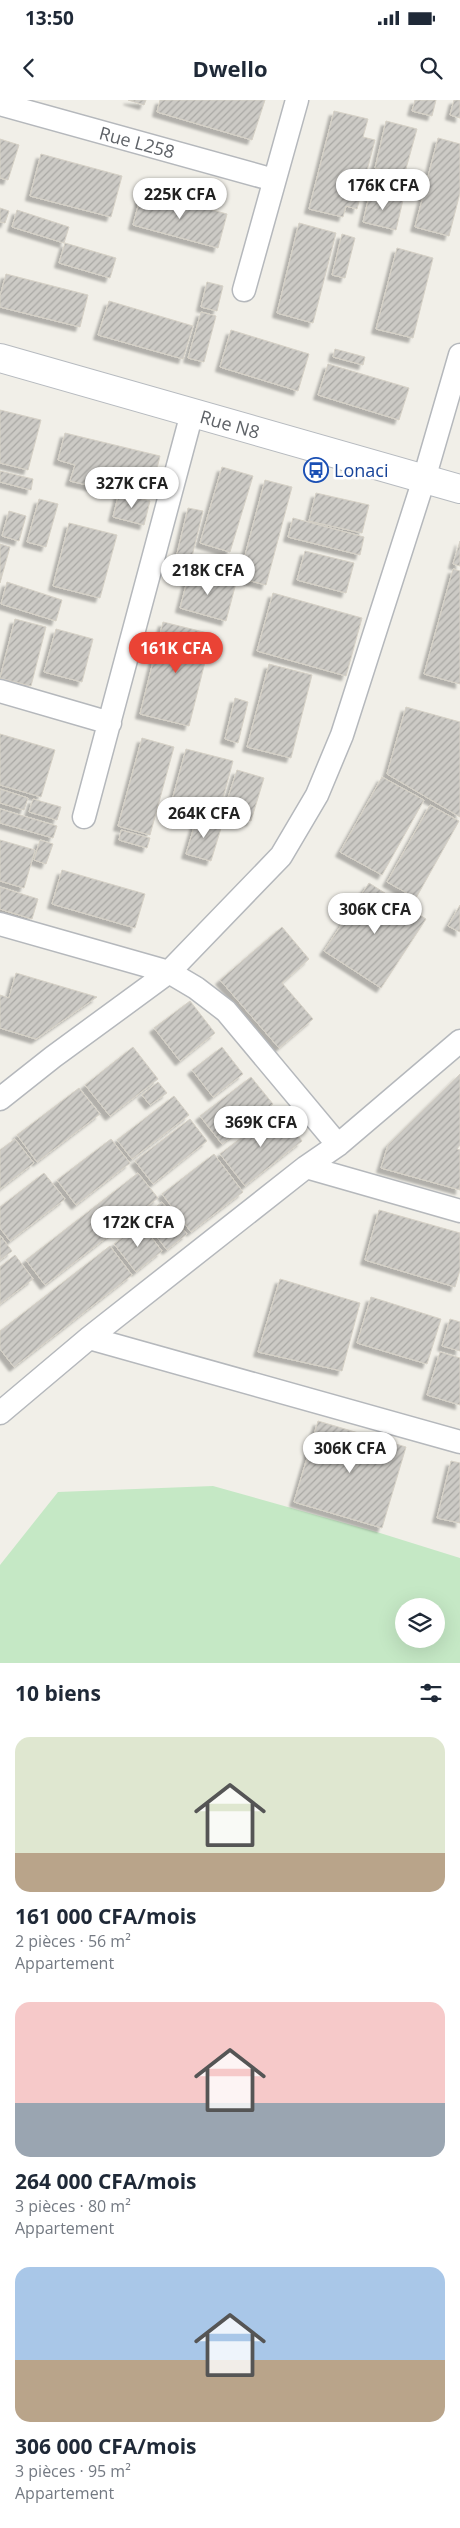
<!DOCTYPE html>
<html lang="fr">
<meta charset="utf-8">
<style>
:root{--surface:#fff;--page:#f2f2f3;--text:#1f2937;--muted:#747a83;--accent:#ea4335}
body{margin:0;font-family:"Open Sans",sans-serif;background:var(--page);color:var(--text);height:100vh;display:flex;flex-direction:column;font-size:19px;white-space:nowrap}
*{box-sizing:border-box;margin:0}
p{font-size:16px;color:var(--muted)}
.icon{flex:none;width:28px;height:28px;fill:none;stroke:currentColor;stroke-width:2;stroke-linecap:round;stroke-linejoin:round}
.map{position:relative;height:1563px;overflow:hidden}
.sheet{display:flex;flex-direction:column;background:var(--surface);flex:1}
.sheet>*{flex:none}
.buttons{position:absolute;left:395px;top:1498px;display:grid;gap:10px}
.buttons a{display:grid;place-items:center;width:50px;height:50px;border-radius:50%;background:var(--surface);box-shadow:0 5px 20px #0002;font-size:25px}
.price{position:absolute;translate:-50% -42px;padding:0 11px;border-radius:18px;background:#fff;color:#222;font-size:16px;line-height:32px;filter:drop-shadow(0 1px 2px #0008)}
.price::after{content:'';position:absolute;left:50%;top:30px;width:15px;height:11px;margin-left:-8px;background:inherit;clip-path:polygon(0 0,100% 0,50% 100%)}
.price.current{background:var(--accent);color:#fff}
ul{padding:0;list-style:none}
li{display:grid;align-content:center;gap:10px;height:265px;padding:0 15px}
li span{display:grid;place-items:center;height:155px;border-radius:15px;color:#555}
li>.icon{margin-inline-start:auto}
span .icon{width:90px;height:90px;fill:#fffc;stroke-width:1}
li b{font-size:21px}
h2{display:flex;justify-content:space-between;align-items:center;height:60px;padding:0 15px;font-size:21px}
.status{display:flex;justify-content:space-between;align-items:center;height:35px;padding:0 25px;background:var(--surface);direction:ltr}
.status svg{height:14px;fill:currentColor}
header{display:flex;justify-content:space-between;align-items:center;height:65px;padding:0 15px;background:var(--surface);font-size:22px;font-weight:700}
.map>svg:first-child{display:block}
.park{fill:#c5e8c5;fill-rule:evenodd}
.building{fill:url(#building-hatch);stroke:#d6d1c6;filter:url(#shadow)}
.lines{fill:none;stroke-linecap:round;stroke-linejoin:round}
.street-casing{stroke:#b5b8bc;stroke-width:25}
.secondary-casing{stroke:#b6babf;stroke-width:30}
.street{stroke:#fff;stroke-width:22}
.secondary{stroke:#fff;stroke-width:28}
.labels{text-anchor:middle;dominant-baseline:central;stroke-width:5;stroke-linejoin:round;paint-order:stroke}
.street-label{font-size:18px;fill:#5f6368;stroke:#fff}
.transit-label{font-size:18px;fill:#164399;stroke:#fff;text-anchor:start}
</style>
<div class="status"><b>13:50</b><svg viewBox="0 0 49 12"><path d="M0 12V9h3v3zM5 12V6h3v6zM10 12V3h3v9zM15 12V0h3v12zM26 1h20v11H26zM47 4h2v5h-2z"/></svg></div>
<header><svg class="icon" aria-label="back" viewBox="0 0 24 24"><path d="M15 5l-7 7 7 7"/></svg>Dwello<svg class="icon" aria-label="search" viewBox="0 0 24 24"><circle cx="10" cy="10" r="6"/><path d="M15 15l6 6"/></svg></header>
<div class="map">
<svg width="460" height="1563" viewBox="0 0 460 1563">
<defs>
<pattern id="building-hatch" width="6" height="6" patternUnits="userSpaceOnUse" patternTransform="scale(1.25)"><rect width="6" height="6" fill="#cccac5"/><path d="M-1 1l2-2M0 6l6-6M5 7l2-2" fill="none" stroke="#a9a8a4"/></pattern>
<filter id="shadow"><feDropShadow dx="-4.5" dy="4.5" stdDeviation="1" flood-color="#0004"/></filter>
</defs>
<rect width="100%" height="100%" fill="#f1efe8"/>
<path class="park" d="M213 1386 380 1433 460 1458V1563H0V1465L58 1392ZM404 1506H436V1539H404Z"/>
<path class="building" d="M128 0H146L144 5Z
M160 0H265L252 40 157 12Z
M415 0H436L432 16 412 11Z
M454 0H460V18L450 15Z
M334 11 368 19 363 37 375 40 357 109 346 106 343 117 309 109Z
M386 21 417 29 404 76 375 68Z
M438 38 460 44V93L449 136 415 127Z
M0 39 19 45 8 80 0 78Z
M41 54 122 76 111 117 30 96Z
M142 91 227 114 218 148 133 125Z
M370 92 403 100 396 130 363 122Z
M0 108 9 111 5 123 0 122Z
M17 110 69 127 64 143 12 127Z
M299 123 336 133 313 223 277 213Z
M342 134 355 138 345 178 332 175Z
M65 143 116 158 110 178 59 163Z
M397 148 433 158 413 238 376 229Z
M6 174 88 195 80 227 0 207V196Z
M207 182 223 186 217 211 201 207Z
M109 201 193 226 183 259 98 235Z
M201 212 216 216 204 262 188 258Z
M231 230 309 254 298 291 220 267Z
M335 249 365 257 363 265 333 257Z
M328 264 409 288 399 320 318 295Z
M0 310 41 320 28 370 0 363Z
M65 333 160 356 153 385 120 376 116 392 70 381 75 365 58 360Z
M222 367 253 376 230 452 200 443Z
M0 371 33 379 31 390 0 382Z
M265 380 292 387 266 485 239 478Z
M119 393 150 401 144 425 113 417Z
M316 393 369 405 362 433 309 421Z
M39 399 58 404 46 447 27 442Z
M188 408 203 411 190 465 175 462Z
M9 411 26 416 19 441 2 436Z
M293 418 364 437 360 455 288 437Z
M69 423 117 435 100 498 53 486Z
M460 441V466L453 464Z
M0 444 10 447 0 483Z
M305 451 354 463 346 493 297 480Z
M453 469 460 471V584L424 574Z
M190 470 236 483 226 521 180 508Z
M7 482 62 500 56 521 1 504Z
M273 493 362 518 346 576 257 551Z
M15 519 46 527 31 586 0 578Z
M163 522 212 534 189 626 140 614Z
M56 529 93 539 82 582 44 572Z
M269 564 312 575 291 658 247 647Z
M235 598 248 602 238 643 225 639Z
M406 607 460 622V717L387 674Z
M0 634 55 650 41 697 0 685Z
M142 638 174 647 150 735 118 726Z
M186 649 233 661 218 717 171 704Z
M237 670 264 678 251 721 223 713Z
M382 677 424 700 382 775 340 752Z
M0 689 28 698 24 710 0 703Z
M33 699 61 707 57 720 29 712Z
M430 705 459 721 416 798 387 782Z
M0 709 57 726 53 738 0 723Z
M197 717 222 725 211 761 186 754Z
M121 730 150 738 147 748 119 740Z
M0 740 35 750 24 788 0 781Z
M40 740 53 744 46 764 34 760Z
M62 770 145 794 135 828 52 804Z
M369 783 426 819 381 888 324 851Z
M0 787 38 799 32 819 0 809Z
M460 805V832L448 826Z
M282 827 309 859 282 883 313 919 279 948 220 880Z
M16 873 97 897 36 939 0 928V895L9 898Z
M190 901 215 933 180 961 154 928Z
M133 947 158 979 110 1016 85 985Z
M222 947 243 974 213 997 192 970Z
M460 974V1045L457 1049 460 1050V1090L381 1068 388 1045Z
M251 977 273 1004 222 1044 200 1016Z
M158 982 167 993 150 1005 142 995Z
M79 988 100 1014 37 1062 17 1035Z
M174 996 189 1015 132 1059 117 1040Z
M278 1010 302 1041 245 1086 220 1054Z
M190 1019 207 1041 153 1084 135 1061Z
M15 1039 34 1063 0 1089V1050Z
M111 1039 130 1063 76 1105 57 1080Z
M214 1054 243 1092 191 1132 162 1094Z
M44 1073 65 1099 10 1141 0 1128V1107Z
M138 1073 158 1098 45 1185 26 1160Z
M162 1102 187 1134 167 1150 142 1118Z
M379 1110 460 1133V1170L455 1187 365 1160Z
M141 1124 162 1151 136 1172 114 1144Z
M0 1135 12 1151 0 1160Z
M110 1146 132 1175 14 1267 0 1249V1231Z
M15 1155 33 1179 0 1204V1167Z
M280 1179 360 1203 342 1271 258 1252Z
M371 1197 441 1219 427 1264 357 1243Z
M450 1219 460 1222V1251L442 1246Z
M440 1252 460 1258V1305L427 1295Z
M318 1321 406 1347 382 1428 294 1402Z
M451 1361 460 1363V1423L437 1418Z"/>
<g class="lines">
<defs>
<path id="street" d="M0 4 274 80
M244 190 297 0
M0 591 110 623
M84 717 192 313
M0 824 169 872 196 888 226 911 338 1045
M0 999 53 957 169 872 281 756 317 695 342 635 424 379 460 255
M306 1067 460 1111
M89 1238 460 1342
M0 1313 89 1238 306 1067 338 1045 460 941"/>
<path id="secondary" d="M0 258 460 389"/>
</defs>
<use href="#street" class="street-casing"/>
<use href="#secondary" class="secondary-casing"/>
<use href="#street" class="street"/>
<use href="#secondary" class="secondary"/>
</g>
<defs>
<symbol id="bus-ring" viewBox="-11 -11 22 22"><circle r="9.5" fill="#fff" stroke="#1a4fb4" stroke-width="1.5"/><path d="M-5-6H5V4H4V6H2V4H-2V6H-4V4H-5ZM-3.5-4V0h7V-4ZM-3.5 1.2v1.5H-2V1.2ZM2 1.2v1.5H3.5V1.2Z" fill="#1a4fb4"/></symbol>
</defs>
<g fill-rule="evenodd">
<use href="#bus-ring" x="302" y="356" width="28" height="28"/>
</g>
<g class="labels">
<g class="street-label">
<text transform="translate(137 42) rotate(15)">Rue L258</text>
<text transform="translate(230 324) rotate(16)">Rue N8</text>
</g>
<g class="transit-label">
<text x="334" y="370">Lonaci</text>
</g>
</g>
</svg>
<div class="buttons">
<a><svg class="icon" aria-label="layers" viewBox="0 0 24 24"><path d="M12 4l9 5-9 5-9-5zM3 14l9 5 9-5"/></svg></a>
</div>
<b class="price" style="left:383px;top:111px">176K CFA</b>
<b class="price" style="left:180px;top:120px">225K CFA</b>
<b class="price" style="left:132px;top:409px">327K CFA</b>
<b class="price" style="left:208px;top:496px">218K CFA</b>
<b class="price current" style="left:176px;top:574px">161K CFA</b>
<b class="price" style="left:204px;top:739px">264K CFA</b>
<b class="price" style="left:375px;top:835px">306K CFA</b>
<b class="price" style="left:261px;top:1048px">369K CFA</b>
<b class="price" style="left:138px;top:1148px">172K CFA</b>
<b class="price" style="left:350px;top:1374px">306K CFA</b>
</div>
<section class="sheet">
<h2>10 biens<svg class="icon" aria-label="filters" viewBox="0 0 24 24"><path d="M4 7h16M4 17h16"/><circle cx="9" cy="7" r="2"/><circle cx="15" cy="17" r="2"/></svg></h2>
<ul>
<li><span style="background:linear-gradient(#dfe7d0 75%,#b9a48a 0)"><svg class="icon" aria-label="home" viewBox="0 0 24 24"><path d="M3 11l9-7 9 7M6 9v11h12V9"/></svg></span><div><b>161 000 CFA/mois</b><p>2 pièces · 56 m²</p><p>Appartement</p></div></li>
<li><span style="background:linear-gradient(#f6c9c9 65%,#9aa5b1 0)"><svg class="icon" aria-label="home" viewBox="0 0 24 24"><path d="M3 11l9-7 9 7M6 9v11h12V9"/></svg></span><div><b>264 000 CFA/mois</b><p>3 pièces · 80 m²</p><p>Appartement</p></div></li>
<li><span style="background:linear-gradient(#a9c7e8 60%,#b9a48a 0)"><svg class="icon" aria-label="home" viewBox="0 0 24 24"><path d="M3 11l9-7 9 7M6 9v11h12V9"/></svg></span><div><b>306 000 CFA/mois</b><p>3 pièces · 95 m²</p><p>Appartement</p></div></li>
</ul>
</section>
